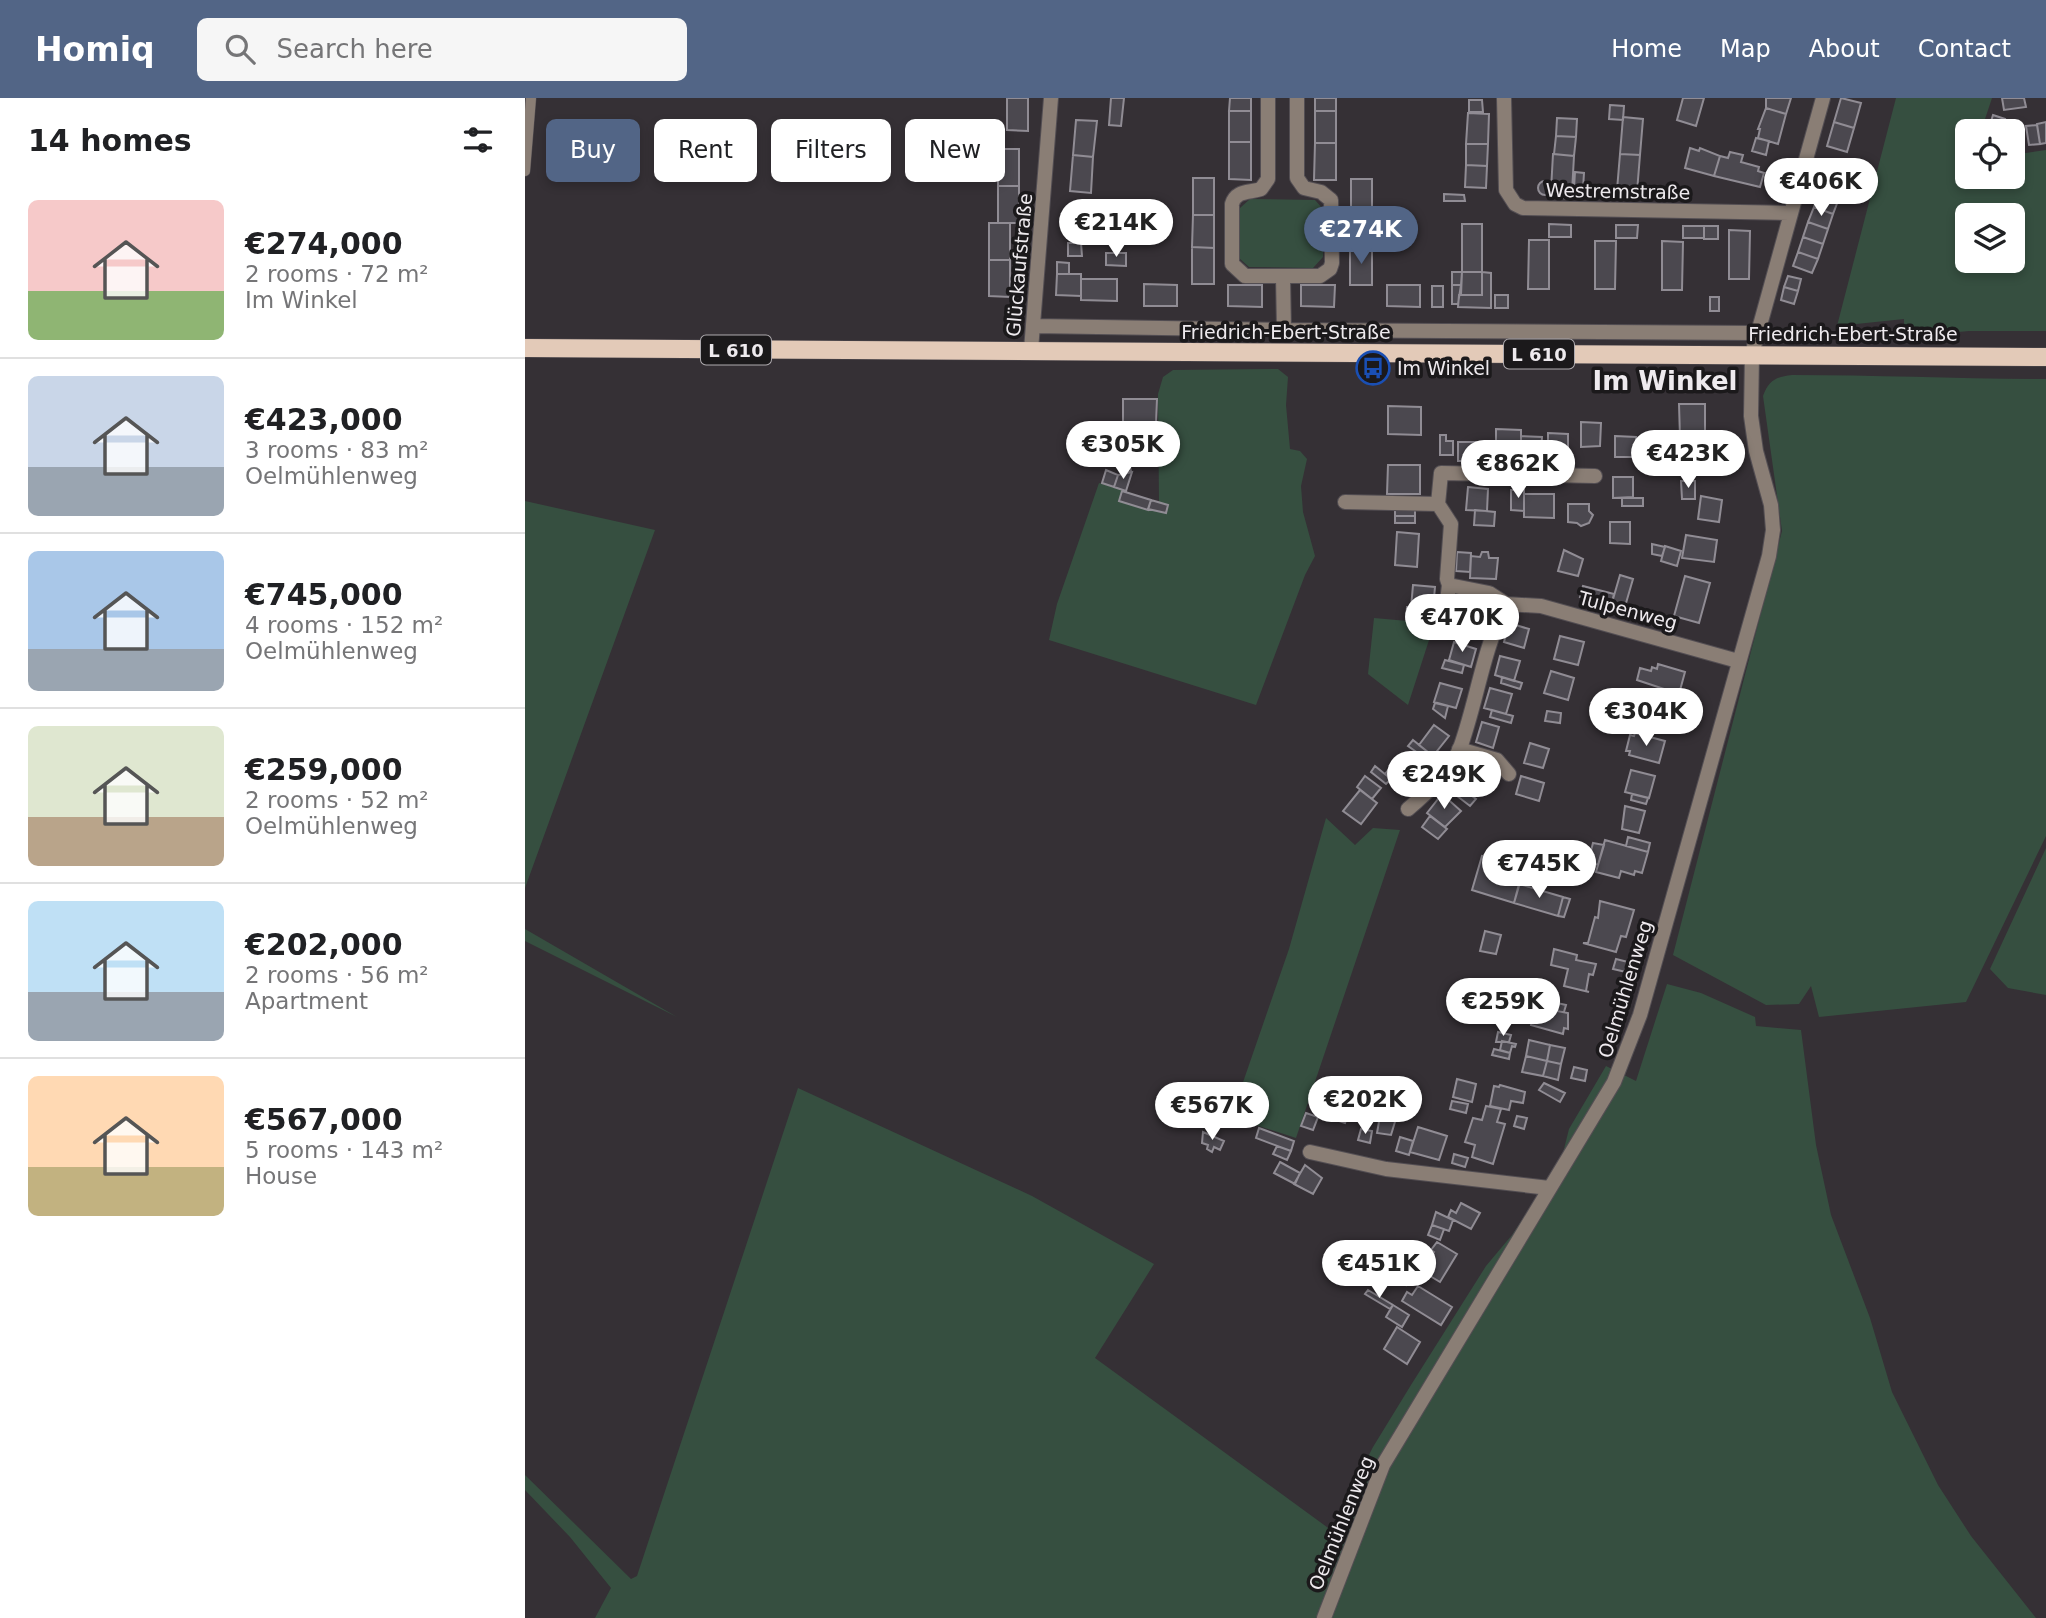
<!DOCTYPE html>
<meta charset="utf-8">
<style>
:root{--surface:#fff;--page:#f6f6f6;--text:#202124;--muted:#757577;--line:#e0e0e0;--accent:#526586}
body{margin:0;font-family:"DejaVu Sans",sans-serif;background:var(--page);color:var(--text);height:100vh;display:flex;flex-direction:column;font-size:26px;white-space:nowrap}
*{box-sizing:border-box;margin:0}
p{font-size:23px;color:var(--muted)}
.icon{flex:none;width:38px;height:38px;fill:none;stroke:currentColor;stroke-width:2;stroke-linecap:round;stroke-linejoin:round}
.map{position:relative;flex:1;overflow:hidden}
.panel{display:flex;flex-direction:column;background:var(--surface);width:525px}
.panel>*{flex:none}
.banner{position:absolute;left:21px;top:21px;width:665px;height:63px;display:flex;gap:14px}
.tools{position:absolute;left:1430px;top:21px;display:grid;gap:14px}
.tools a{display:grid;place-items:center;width:70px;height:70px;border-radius:10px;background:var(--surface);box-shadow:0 4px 10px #0003;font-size:35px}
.price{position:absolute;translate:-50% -60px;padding:0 16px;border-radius:24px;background:#fff;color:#222;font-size:23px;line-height:46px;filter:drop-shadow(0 2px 4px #0008)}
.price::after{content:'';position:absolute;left:50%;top:42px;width:21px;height:16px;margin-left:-10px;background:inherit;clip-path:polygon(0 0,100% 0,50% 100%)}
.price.selected{background:var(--accent);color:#fff}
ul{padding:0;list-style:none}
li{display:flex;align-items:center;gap:21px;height:175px;padding:0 28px}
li+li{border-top:2px solid var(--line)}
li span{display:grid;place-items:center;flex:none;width:196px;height:140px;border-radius:10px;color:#555}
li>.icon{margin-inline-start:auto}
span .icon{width:84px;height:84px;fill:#fffc;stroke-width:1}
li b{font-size:30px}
h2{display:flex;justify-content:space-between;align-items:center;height:84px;padding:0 28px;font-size:30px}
.tag{padding:0 24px;border-radius:10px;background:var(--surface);box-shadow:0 4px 10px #0003;font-size:24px;line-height:63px}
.tag.selected{background:var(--accent);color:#fff}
header{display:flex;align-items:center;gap:42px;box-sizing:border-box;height:98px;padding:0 35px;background:var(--accent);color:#fff}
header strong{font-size:33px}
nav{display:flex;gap:38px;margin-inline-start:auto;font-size:24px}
.search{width:490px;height:63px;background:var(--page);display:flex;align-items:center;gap:18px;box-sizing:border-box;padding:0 24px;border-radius:10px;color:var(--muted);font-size:26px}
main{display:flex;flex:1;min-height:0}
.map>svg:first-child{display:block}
.green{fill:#364f40;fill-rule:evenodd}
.building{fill:#4b484f;stroke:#908c94;stroke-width:2}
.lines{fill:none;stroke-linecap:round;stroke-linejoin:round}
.lane-casing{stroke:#534e53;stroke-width:11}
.street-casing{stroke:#534e53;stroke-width:16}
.primary-casing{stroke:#534e53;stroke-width:19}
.lane{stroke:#8a7e75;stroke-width:10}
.street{stroke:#8a7e75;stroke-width:14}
.primary{stroke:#e3cab8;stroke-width:18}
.labels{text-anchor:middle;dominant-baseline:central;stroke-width:7;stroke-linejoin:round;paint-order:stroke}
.shield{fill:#1b191b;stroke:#afabaf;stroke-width:2}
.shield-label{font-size:18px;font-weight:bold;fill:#eeeaee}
.street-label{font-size:19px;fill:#eeeaee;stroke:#1b191b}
.poi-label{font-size:19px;fill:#eeeaee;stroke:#1b191b;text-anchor:start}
.district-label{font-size:26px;font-weight:bold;fill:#eeeaee;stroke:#1b191b}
</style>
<header>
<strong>Homiq</strong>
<div class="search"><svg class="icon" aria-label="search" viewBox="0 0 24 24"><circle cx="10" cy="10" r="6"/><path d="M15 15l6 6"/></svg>Search here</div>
<nav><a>Home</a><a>Map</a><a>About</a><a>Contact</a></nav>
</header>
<main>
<section class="panel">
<h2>14 homes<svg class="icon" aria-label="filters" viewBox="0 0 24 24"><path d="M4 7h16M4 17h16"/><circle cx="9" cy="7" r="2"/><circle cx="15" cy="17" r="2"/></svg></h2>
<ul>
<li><span style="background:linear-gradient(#f6c9c9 65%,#8fb573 0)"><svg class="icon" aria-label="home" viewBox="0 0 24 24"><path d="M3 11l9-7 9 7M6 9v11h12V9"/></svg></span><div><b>€274,000</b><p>2 rooms · 72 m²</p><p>Im Winkel</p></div></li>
<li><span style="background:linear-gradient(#c9d6e8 65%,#9aa5b1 0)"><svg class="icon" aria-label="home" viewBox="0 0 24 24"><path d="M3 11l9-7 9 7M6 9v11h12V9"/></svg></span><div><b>€423,000</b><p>3 rooms · 83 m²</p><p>Oelmühlenweg</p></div></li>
<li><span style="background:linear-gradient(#a9c7e8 70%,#9aa5b1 0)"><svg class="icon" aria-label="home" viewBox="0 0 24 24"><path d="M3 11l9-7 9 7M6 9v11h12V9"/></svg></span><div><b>€745,000</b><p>4 rooms · 152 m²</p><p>Oelmühlenweg</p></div></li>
<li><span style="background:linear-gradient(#dfe7d0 65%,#b9a48a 0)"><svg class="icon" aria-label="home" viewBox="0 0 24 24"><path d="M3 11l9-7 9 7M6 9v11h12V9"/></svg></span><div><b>€259,000</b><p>2 rooms · 52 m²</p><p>Oelmühlenweg</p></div></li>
<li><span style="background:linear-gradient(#bfe0f5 65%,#9aa5b1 0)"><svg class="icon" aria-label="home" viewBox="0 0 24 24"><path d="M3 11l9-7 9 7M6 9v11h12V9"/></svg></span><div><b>€202,000</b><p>2 rooms · 56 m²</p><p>Apartment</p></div></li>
<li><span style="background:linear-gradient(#ffd9b3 65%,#c2b280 0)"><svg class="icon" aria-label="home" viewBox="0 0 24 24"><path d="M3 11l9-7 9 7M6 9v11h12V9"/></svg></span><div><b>€567,000</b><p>5 rooms · 143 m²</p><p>House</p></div></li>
</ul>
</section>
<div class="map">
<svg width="1521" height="1520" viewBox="0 0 1521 1520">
<rect width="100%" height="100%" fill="#353035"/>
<path class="green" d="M1371 0H1467L1456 33H1442V79H1488V57L1521 52V233H1444L1379 239V221L1312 228ZM1442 117H1488V163H1442Z
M725 101 790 102 799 112 798 159 788 170 724 169 714 160 715 110Z
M753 271 763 279 761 307 765 351 775 353 782 361 776 388 778 414 790 458 780 477 731 607 524 542 532 506 574 385 634 404 633 296 638 279 648 272Z
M1267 277C1352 277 1436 281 1521 281V738L1441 904 1294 919 1286 888 1274 906 1241 907 1148 857 1257 433 1238 298C1244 282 1251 279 1267 277Z
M0 403 130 432 0 790Z
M933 499 963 500 967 504 969 511 965 523 926 519 928 502Z
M849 520 905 525V539L883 607 843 576Z
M801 720 830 747 848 730 875 732 771 1040 706 1019 764 851Z
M1521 750V897L1483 890 1465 871Z
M0 831 152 919 0 843Z
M1142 886 1176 895 1230 919 1231 928 1276 932 1291 1047 1306 1117 1345 1220 1367 1294 1413 1387 1446 1438 1511 1520H70L86 1490 45 1439 0 1392V1377L106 1481 112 1478 273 990 507 1098 629 1166 570 1260 806 1432 848 1349 886 1287 961 1168 987 1137 1036 1063 1044 1031 1081 968 1111 983Z"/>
<path class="building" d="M482 0H503V33L482 32Z
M586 0H599L596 28 584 27Z
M705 0H726V13H704Z
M790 0H811V13H790Z
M1158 0H1179L1171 28 1152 22Z
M1241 0H1266L1261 16 1241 10Z
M1316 0 1336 5 1329 30 1309 24Z
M1477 0H1499L1501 9 1479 12Z
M944 2H957L958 14H944Z
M1085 7 1099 8 1098 22 1084 21Z
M1241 10 1261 16 1253 46 1233 40 1235 31H1233Z
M704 13H726V44H704Z
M790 13H811V45H790Z
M943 15 964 16 963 46H941Z
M1468 17 1480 21 1477 33H1463Z
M1098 19 1118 21 1115 57 1095 56Z
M1032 20 1052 21 1051 39 1031 38Z
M551 22 572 23 568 59 548 57Z
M1309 24 1329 30 1322 54 1302 48Z
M1521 24V45L1515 46 1512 26Z
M1512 27 1515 46 1504 47 1501 28Z
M1031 38 1051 39 1049 58 1029 56Z
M1231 40 1244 43 1241 57 1227 53Z
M704 44H726V82L704 81Z
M790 45H811V82H789Z
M941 46H963L962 68 941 67Z
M1165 50 1174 53 1175 50 1195 58 1189 78 1160 70Z
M473 51H494V88H473Z
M1205 54 1218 57 1216 64 1234 69 1233 73 1239 75 1235 89 1189 78 1195 58 1203 60Z
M1028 56 1049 58 1047 94 1026 92Z
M1095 56 1115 57 1112 94 1092 92Z
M548 57 568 59 566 95 545 93Z
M1310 62 1329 69 1327 76 1307 69Z
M941 67 962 68 961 90 940 89Z
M1303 68 1323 75 1316 95 1296 88Z
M1050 74 1059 75 1058 91 1049 90Z
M668 80H689V117H668Z
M826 81H847V118H826Z
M1013 90a7 7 0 1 1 14 0a7 7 0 1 1-14 0Z
M473 88H494V125H473Z
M1296 88 1316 95 1308 116 1289 109Z
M1026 92 1047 94 1046 101 1025 99Z
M919 96 939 97 940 103H919Z
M1289 109 1308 116 1303 131 1283 124Z
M668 117H689V150L667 149Z
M826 118H847V150H825Z
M1283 124 1303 131 1298 146 1278 139Z
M464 125H485V162H464Z
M937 126H957V174H937Z
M1024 126 1046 127V139H1024Z
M1091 127H1113L1112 140H1091Z
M1158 128H1179V140H1158Z
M1179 128H1193V141H1179Z
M1204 132 1225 133 1224 181H1204Z
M1278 139 1298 146 1293 161 1273 154Z
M1004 142H1024V191H1003Z
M1070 143H1091L1090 191H1070Z
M1137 143 1158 144 1157 192H1137Z
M543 145H556L557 158H543Z
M667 149 689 150V186H667Z
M825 150H847V187H825Z
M1273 154 1293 161 1287 175 1268 168Z
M581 155H601V168L581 167Z
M464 162H485V199L464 198Z
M532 164 544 165V176H532Z
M927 174H937L936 187H927Z
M937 174H957V197H936Z
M957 174 966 175V210L933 209 934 197H957Z
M532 176H556V198L531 197Z
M1263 178 1276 181 1273 193 1259 189Z
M556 181H592V203L556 202Z
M619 186 652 187V208H619Z
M703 187H737V209L703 208Z
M776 187H810L809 209 776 208Z
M862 187H895V209L862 208Z
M927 187H936L933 206H927Z
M907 188H918V209H907Z
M1259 189 1273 193 1269 206 1256 202Z
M970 197H983V210H970Z
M1185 199H1194V213H1185Z
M598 301H632L631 325H598Z
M1154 306H1180V339H1155Z
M863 308 896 309V337L863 336Z
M1056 324 1076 325 1075 348 1056 349Z
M614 325H631V343H614Z
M971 331 996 332V361H971Z
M1023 335 1043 336V359H1023Z
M915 337H921V343H928V357H915Z
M996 338 1017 339 1016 359H996Z
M1090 338 1111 339V359H1090Z
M1160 339H1186L1187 375H1161Z
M933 344H957V363H933Z
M602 358 606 373 599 375 595 359Z
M863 367H895V396H862Z
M581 372 593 377 589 389 577 385Z
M607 374 601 393 589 389 593 377Z
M1088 379H1108V399L1088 400Z
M1156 383H1170V401H1157Z
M943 389 963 391 962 413 941 412Z
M986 392H999V413L986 412Z
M597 393 626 402 623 412 594 403Z
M999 396H1029V420L999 419Z
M1176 398 1197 402 1194 424 1173 421Z
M1097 400H1118V408H1097Z
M626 402 643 407 641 415 623 411Z
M1043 406H1064V413L1068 417 1064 425 1056 428 1052 425 1043 424Z
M890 411V418H870V412Z
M950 412 970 414 969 428 949 427Z
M870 418H890V425H870Z
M1085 424H1105V446L1085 445Z
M872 434 894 436 892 469 870 467Z
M1161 437 1192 442 1189 464 1157 460Z
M1127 446 1140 449 1137 458 1127 456Z
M1140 448 1156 453 1152 468 1136 463Z
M1039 452 1058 461 1053 478 1033 473Z
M932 454 946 455 945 474 931 473Z
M957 454H963L964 460H973L971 481 945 480 946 458 955 459Z
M1095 477 1108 481 1099 512 1086 508Z
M1160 478 1185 485 1174 525 1149 518Z
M888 487 910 489 908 511 886 510Z
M1058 488 1089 496 1086 508 1055 499Z
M882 509 903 511 902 522 881 521Z
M984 525 1004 531 999 550 979 544Z
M1035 538 1059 544 1053 567 1029 561Z
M929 544 951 551 946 569 924 562Z
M975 558 995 563 989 583 970 577Z
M920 562 939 567 937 575 917 570Z
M1133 566 1160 574 1154 596 1112 582 1115 570 1126 573 1127 569 1132 571Z
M1026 573 1049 580 1043 602 1019 595Z
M977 579 997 585 995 591 976 585Z
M915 585 937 591 931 610 909 604Z
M965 590 987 596 981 616 959 610Z
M1118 599 1150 608 1144 630 1112 621Z
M1146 600 1166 606 1164 614 1144 607Z
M910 605 923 608 920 620 908 611Z
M967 612 988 618 986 625 965 619Z
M1022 613 1036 615 1035 625 1020 623Z
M957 624 974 629 968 650 951 644Z
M909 627 924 638 908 658 894 647Z
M1110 635 1140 643 1134 665 1104 657 1105 653H1101L1105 637 1109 638Z
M888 642 904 655 900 660 883 648Z
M1005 645 1024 651 1018 670 999 665Z
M873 660 890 672 877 689 860 676Z
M943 664 960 677 945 696 928 683Z
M850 668 866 681 861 686 846 674Z
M1106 672 1130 678 1124 700 1100 694Z
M840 678 856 690 847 701 832 689Z
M996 678 1019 685 1014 703 991 696Z
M932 687 951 701 945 708 927 694Z
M835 692 852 705 836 726 818 713Z
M917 696 936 713 920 729 902 715Z
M1107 696 1123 700 1121 706 1106 702Z
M1100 708 1120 713 1114 735 1097 731Z
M905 718 922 731 913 741 897 729Z
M1103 739 1125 745 1123 754 1101 748Z
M1080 742 1123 754 1117 775 1110 773 1109 777 1096 773 1094 780 1071 774Z
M1068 745 1079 747 1073 767 1063 764Z
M957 758 999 771 989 805 947 792Z
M994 786 1038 799 1033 818 989 805Z
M1038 799 1045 801 1039 819 1033 818Z
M1075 803 1109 812 1101 839 1096 838 1091 854 1058 845H1063L1070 819 1073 820Z
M960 833 976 837 971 856 955 853Z
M1029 851 1052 857 1051 862 1071 866 1068 877 1064 876 1061 893 1064 894 1039 888 1043 871 1026 867Z
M1091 861 1103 864 1101 874 1088 871Z
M1015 901 1041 907 1039 914 1013 911Z
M1010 909 1043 915V931L1039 930 1038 936 1006 927Z
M973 934 986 937 984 944H971Z
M1004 942 1025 947 1022 963 1001 958Z
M977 943 991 946 990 949 987 948 985 955 975 952Z
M1025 947 1040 950 1036 966 1022 963Z
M969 951 985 955 984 961 967 957Z
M1001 958 1022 963 1018 978 997 974Z
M1022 963 1036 966 1033 982 1018 978Z
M1049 969 1062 972 1060 983 1046 980Z
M932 981 951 986 947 1004 928 999Z
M1019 985 1040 995 1035 1004 1014 992Z
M975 987 1000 994 998 1005 986 1003 984 1012 965 1008 969 988 974 989Z
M853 989 877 994 876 1004 851 1001Z
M801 994 828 1003 820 1025 793 1016Z
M858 1001 876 1004 866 1037 852 1035Z
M927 1003 943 1006 941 1015 925 1011Z
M961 1008 976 1011 972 1024 980 1026 968 1066 947 1059 950 1047 940 1044 948 1020 957 1022Z
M781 1015 793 1019 788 1032 776 1028Z
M992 1018 1002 1020 999 1031 989 1028Z
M893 1029 922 1038 914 1062 885 1054Z
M734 1030 769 1043 766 1053 731 1040Z
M836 1031 847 1033 845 1045 833 1042Z
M678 1034 699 1043 695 1052 689 1049 687 1054 682 1051 683 1047 677 1045Z
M875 1039 888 1043 884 1057 871 1053Z
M752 1048 766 1053 762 1062 748 1056Z
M929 1056 943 1060 940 1069 927 1065Z
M755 1064 775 1075 770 1086 749 1075Z
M780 1067 797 1080 788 1096 769 1086Z
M936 1105 955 1115 946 1131 923 1119 926 1112 931 1115Z
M911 1114 928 1122 924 1133 907 1127Z
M907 1127 919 1131 915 1142 903 1137Z
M912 1144 932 1156 915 1184 895 1172 898 1173 909 1154 906 1152Z
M861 1160 873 1167 867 1178 855 1170Z
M873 1167 888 1176 881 1187 867 1178Z
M893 1188 927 1209 916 1227 877 1203 882 1194 887 1197Z
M843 1192 868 1207 865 1211 840 1196Z
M868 1207 884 1217 877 1229 861 1219Z
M872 1229 895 1244 882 1266 859 1251Z"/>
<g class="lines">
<defs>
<path id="lane" d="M0 73 6 0"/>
<path id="street" d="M743 0V81L736 91C724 95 711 92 707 106V166L720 178H795L805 171 807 165 806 102 796 94 779 90 772 80V0
M979 0 981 92 990 106 998 110 1264 115
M758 179 759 232
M509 228 759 232 1232 235
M506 252 526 0
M1070 378 916 375 913 406 926 426 922 481 924 487 964 495 981 506 1016 508 1213 563
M820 404 913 406
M920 519 924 487
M934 651 972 662 984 676
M883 711C901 696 926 672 935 650 952 603 958 551 981 506
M785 1054 861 1071 1024 1090
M799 1520 858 1367 1089 984 1115 917 1244 458 1248 432 1246 407 1231 353 1226 318 1227 256 1298 0"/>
<path id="primary" d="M0 250 1521 259"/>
</defs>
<use href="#lane" class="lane-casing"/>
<use href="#street" class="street-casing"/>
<use href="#primary" class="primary-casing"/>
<use href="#lane" class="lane"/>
<use href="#street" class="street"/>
<use href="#primary" class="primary"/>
</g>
<defs>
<symbol id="bus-ring" viewBox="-11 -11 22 22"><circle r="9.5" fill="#1b191b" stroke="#1a4fb4" stroke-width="1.5"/><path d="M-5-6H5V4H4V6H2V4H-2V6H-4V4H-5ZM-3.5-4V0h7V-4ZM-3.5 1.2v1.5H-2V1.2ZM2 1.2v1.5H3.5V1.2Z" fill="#1a4fb4"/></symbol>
</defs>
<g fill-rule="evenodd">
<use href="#bus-ring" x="829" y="251" width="38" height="38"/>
</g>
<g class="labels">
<g class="shield">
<rect x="176" y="237.5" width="70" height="29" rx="5"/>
<rect x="979" y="241.5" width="70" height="29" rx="5"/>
</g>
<g class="shield-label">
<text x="211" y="252">L 610</text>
<text x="1014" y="256">L 610</text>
</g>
<g class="street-label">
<text transform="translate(1093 93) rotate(1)">Westremstraße</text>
<text transform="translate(494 167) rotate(-85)">Glückaufstraße</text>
<text x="761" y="234">Friedrich-Ebert-Straße</text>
<text x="1328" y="236">Friedrich-Ebert-Straße</text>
<text transform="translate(1103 512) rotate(15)">Tulpenweg</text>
<text transform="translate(1100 891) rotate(-73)">Oelmühlenweg</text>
<text transform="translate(816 1425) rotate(-68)">Oelmühlenweg</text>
</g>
<g class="poi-label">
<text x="872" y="270">Im Winkel</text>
</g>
<g class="district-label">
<text x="1140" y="283">Im Winkel</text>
</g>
</g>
</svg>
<div class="tools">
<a><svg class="icon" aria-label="locate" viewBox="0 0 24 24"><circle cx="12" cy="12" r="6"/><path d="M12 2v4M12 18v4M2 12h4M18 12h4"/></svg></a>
<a><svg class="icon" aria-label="layers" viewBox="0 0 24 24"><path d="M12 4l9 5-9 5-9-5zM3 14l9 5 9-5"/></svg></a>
</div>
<b class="price" style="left:1296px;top:120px">€406K</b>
<b class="price" style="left:591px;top:161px">€214K</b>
<b class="price selected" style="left:836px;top:168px">€274K</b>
<b class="price" style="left:598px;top:383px">€305K</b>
<b class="price" style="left:1163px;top:392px">€423K</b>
<b class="price" style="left:993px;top:402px">€862K</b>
<b class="price" style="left:937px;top:556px">€470K</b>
<b class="price" style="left:1121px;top:650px">€304K</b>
<b class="price" style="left:919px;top:713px">€249K</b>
<b class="price" style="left:1014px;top:802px">€745K</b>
<b class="price" style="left:978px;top:940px">€259K</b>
<b class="price" style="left:840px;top:1038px">€202K</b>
<b class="price" style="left:687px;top:1044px">€567K</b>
<b class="price" style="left:854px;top:1202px">€451K</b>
<div class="banner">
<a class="tag selected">Buy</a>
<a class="tag">Rent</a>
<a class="tag">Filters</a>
<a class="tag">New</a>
</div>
</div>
</main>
